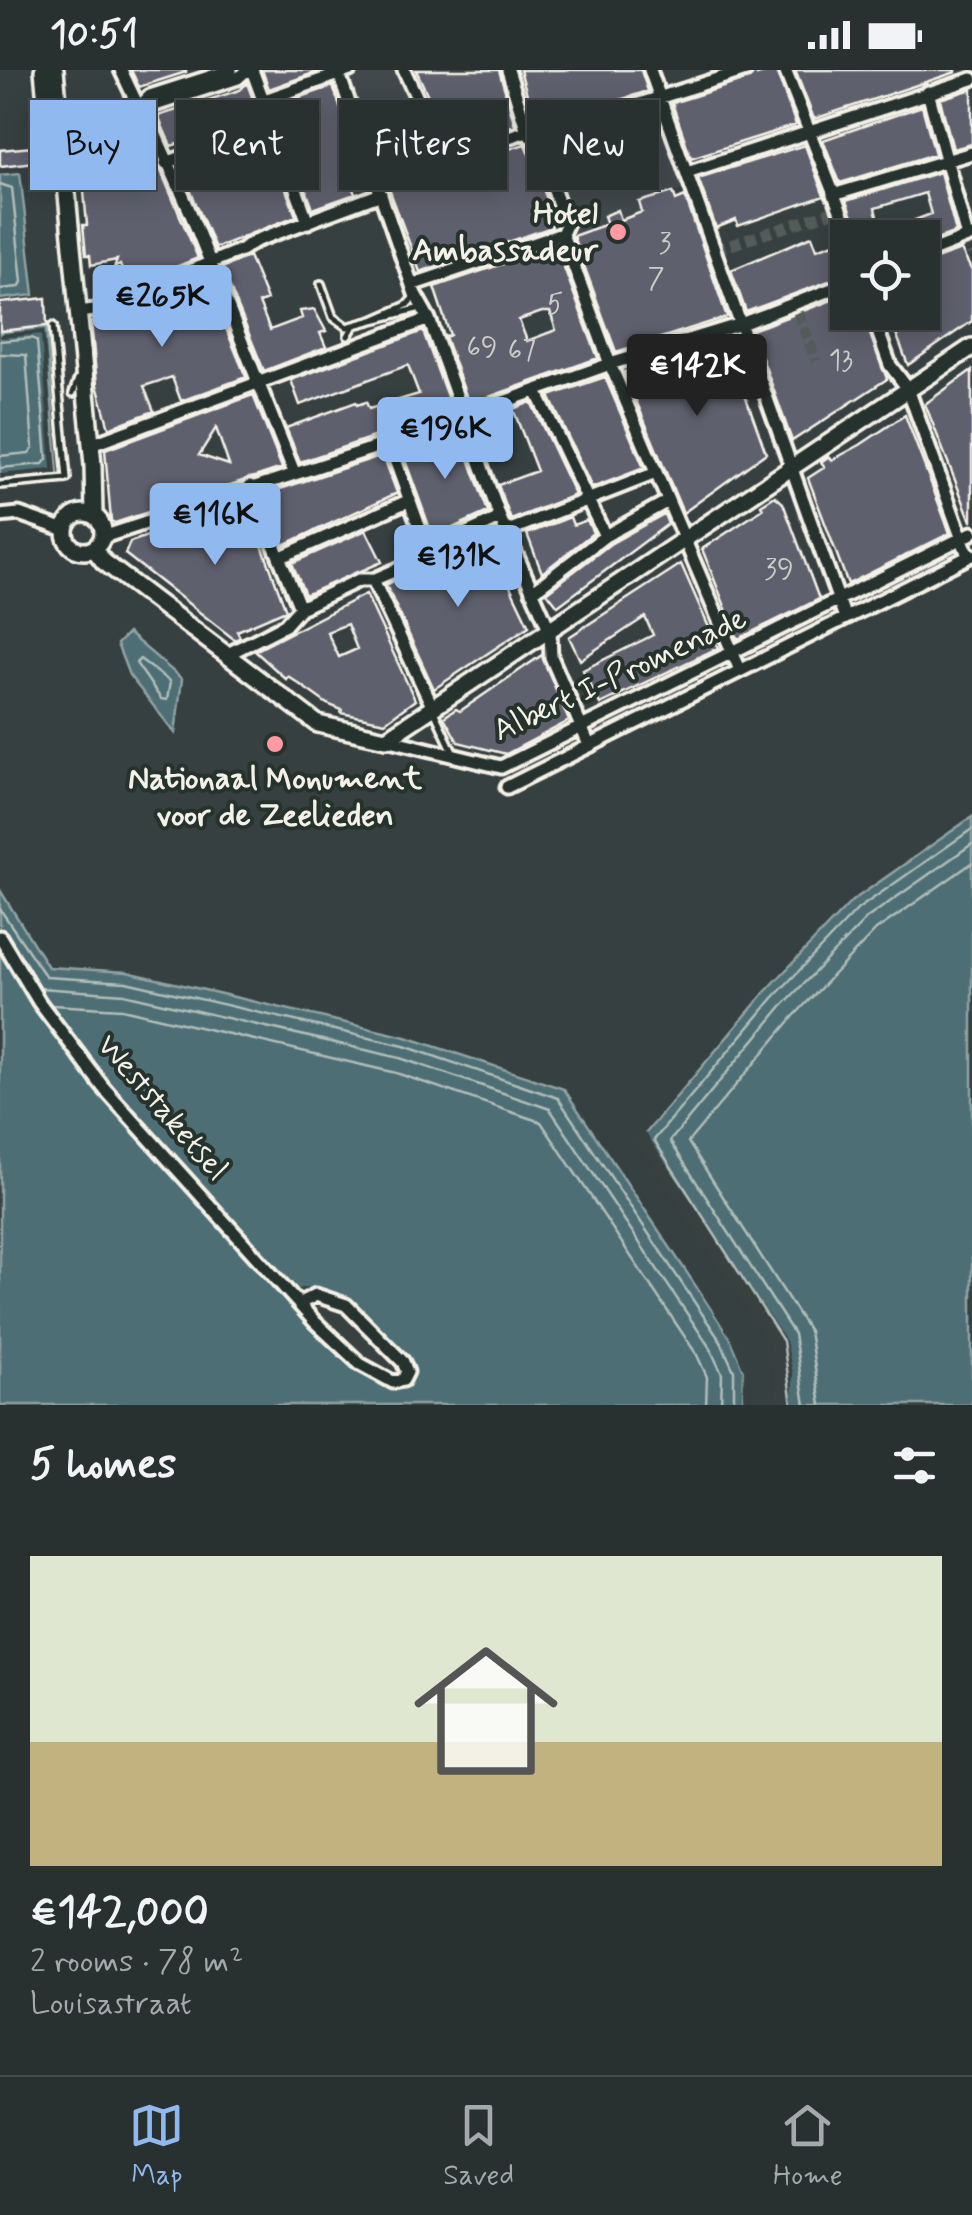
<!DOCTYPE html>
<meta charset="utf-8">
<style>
:root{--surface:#293030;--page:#313838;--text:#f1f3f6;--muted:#a5a9ab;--line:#454b4c;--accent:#90b9f0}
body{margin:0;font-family:Mynerve,sans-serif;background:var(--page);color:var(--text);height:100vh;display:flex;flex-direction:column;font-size:38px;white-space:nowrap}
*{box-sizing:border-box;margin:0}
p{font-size:32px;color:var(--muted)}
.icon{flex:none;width:55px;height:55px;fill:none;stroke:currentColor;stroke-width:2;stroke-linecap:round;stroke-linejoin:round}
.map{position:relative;height:1335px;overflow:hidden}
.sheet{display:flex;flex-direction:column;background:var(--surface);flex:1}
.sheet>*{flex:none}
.guide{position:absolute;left:30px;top:30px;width:912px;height:90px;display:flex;gap:20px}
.buttons{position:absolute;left:830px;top:150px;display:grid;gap:20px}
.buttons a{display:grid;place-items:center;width:110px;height:110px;border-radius:0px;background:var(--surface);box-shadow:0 5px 25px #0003,0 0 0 2px var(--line);font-size:50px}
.price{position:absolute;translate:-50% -85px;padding:0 22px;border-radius:10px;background:var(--accent);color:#111;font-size:32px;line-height:65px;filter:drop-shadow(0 2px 5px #0008)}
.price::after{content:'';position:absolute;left:50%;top:60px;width:30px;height:22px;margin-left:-15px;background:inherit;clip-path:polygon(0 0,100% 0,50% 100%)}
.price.selected{background:#222;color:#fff}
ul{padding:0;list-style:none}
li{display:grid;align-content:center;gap:20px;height:530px;padding:0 30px}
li+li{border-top:2px solid var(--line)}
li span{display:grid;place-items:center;height:310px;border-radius:0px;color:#555}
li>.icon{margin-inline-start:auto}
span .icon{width:180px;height:180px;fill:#fffc;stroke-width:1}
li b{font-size:42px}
h2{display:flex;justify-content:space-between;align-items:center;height:120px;padding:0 30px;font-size:42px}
.chip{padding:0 35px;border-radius:0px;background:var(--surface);box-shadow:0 5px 25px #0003,0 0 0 2px var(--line);font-size:35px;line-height:90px}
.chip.selected{background:var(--accent);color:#111}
.status{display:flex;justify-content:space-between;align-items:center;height:70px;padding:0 50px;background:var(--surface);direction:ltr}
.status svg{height:28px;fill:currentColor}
.menu{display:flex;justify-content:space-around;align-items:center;height:140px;border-top:2px solid var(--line);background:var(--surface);font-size:28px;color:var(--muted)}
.menu a{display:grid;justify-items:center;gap:5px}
.menu .selected{color:var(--accent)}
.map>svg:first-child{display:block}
.built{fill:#434a4e}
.water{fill:#4d6e74;stroke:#90a2a2;stroke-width:2.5}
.pier{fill:#374040}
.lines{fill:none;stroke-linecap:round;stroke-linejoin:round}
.shore{stroke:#b1bdba;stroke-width:2.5}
.building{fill:#5e606d;stroke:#f4f1e8;stroke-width:2.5;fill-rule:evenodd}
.street-tunnel{stroke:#535b59;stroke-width:11;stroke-dasharray:11 5.5;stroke-linecap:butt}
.lane-casing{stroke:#f4f1e8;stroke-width:12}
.street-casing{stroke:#f4f1e8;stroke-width:19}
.secondary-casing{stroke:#f4f1e8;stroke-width:22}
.lane{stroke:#26332d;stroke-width:5}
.street{stroke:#26332d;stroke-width:11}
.secondary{stroke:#26332d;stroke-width:15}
.poi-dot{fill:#ff9aa2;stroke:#26332d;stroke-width:4}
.labels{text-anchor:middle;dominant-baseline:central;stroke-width:8;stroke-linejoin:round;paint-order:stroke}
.number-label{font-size:28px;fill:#cecdc9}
.poi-label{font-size:32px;font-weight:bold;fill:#f4f1e8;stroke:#26332d;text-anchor:end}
.street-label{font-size:32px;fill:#f4f1e8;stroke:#26332d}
</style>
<div class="status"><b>10:51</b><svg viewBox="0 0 49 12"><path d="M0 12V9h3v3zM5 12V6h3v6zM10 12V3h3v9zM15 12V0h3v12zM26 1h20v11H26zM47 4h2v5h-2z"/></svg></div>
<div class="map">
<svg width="972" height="1335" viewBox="0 0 972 1335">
<rect width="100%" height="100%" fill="#374040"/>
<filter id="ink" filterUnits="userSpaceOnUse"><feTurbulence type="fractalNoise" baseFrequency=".01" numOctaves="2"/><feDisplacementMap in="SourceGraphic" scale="20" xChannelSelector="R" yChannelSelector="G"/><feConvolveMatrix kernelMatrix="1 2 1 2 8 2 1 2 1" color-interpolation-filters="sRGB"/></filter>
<g filter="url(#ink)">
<path class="built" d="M369 0H397L435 84 385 100 349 8Z
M660 28 691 116 639 132 642 142 621 150 618 141 605 145 606 155 573 166 564 162 534 66Z"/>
<path class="water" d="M20 103 34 225 0 229V105Z
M46 257 58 403 0 408V262Z
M128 563 182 609 175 663 129 605 117 574Z
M972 747V1335H782L775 1276 640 1070 766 921 852 831Z
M0 820 48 897 127 902 406 967 564 1019 730 1267 744 1300 743 1335H0Z"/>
<path class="pier" d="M44 260 57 404 0 409V404L51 399 41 264 0 268V264Z
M0 855 44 928 108 1014 294 1220 307 1217 344 1228 409 1290 411 1304 405 1317 387 1316 336 1280 98 1021 4 886 0 879Z
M569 1016 734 1264 749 1298 748 1335H743L744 1300 730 1267Z
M643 1059 786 1271 793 1304 792 1335H777L770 1278 635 1072Z"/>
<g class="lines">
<path class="shore" d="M0 114 12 118 22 212 19 217 0 219
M0 271 32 268 37 271 47 389 43 394 0 398
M0 284 26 285 33 378 29 383 0 386
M140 589 170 612 167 630 161 629 136 593Z
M0 839 46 907 126 912 404 976 558 1028 721 1272 734 1301V1335
M40 918 124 924 400 988 550 1039 710 1278 722 1304 721 1335
M52 935 122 939 396 1003 541 1052 697 1285 707 1307 706 1335
M792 1335 783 1271 654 1070 773 928 858 839 972 759
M805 1335 794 1264 670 1071 782 936 867 848 972 774
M821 1335 809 1261 688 1072 794 946 876 860 972 793"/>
</g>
<path class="building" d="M131 0H186V2L139 17Z
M262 0H322L269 19Z
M416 0H499L515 55 503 59 497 41 476 46 482 66 452 76 448 67 470 57 465 41 438 47Z
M520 0H641L648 21 550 52 549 48 535 52Z
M755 0 757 5 776 0 796 55 691 88 672 33 749 9Z
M795 0H956V2L814 49Z
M247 13 268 70 243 77 224 73 221 55 180 68 181 73 171 76 158 46 240 20Z
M333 16 364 106 350 111 355 124 313 139 275 36Z
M972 19V74L953 79 940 29Z
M922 36 935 84 840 113 823 70Z
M138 47 198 188 129 216 120 195 114 198 117 190 91 195 90 185H86L83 155H87L80 78H76L75 70 80 63 93 60 103 66 105 60 118 57 117 53Z
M525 74 551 139 547 141 552 157 420 202 388 116Z
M805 75 824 126 738 156 736 150 716 158 698 108Z
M33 77 35 92 0 96V80Z
M274 88 296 146 215 178 182 101 185 96 194 93 208 98 221 92 245 96Z
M940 102 956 162 923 174 922 168H860L846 131ZM925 123 931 144 881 163 875 138Z
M673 122 676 130 685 126 727 247 616 282 573 166 607 154 604 146 618 140 621 150 642 142 639 132Z
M812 166 817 179 842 170 848 186V204L746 242 731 200Z
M556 176 598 288 469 334 445 267 450 265 434 217ZM542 242H550L556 260 527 271 519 250Z
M961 180 972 201V251L908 295 888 242H922V194Z
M249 186 267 230 259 233 270 260 302 248 300 241 314 239 326 261 320 263 326 277 264 301 222 198Z
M204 205 246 307 181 331 172 307 144 316 154 341 109 358 97 315 91 252Z
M848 224V242H862L887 309 792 371 752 260Z
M46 228 47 256 0 261V233Z
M423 261 452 340 300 392 286 358 356 332 357 335 366 332 369 339 419 324 408 295 300 335 291 310Z
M725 269 766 383 683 443 624 302Z
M972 300V451H971L925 334Z
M605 307 644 398 592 418 549 326Z
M253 325 282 398 115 453 111 451 105 380ZM216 358 229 395 199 385Z
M531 332 575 425 511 450 498 415 537 401 513 339Z
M905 345 950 463 848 514 808 408 825 397 821 392 829 386 832 390 860 375Z
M458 358 488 442 433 467 401 379Z
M383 385 397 423 284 475 265 424Z
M775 426 783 433 819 529 738 569 702 479 763 439 761 435Z
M246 432 286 540 237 561 240 567 235 570 125 484 130 472Z
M664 444 668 454 558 536 547 522 610 474Z
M570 447 573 455 587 450 593 463 542 503 527 464Z
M366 460 382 492 305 525 292 493Z
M482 467 487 468 529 556 434 619 386 515Z
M681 494 718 578 600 634 583 600 653 565 645 547 580 590 569 567Z
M366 524 415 630 385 652 341 643 342 640 327 634 288 606 286 609 255 581ZM347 554 357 579 339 587 327 562Z
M542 585 569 651 506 684 458 672 444 647 456 639 460 641Z"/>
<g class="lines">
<path class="street-tunnel" d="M717 0V1
M967 167 972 185
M715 180 832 142
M798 242 816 291"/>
<defs>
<path id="lane" d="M321 214 333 247 347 257 373 250
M414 227 407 235 373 250 421 238
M348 266 353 257
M73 323 78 309
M0 415 67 409 53 256
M433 639 454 684"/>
<path id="street" d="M121 0 138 36
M252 0 308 152
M404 0 445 88
M508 0 527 61 539 76 566 155 562 164 610 294 740 600
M650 0 845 548
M785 0 851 168
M339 4 415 224 429 249 500 448 550 561 551 587 589 675
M928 22 967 167
M262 31 350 0
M142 34 190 142 294 402
M142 34 152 36 238 8 247 0
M142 34 150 26 231 0
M60 59 127 41 134 34
M530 63 539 66 746 0
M166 93 194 83 204 87 221 82 243 87 277 77
M687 102 972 9
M377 110 527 61
M833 125 972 83
M922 185 970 166
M414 214 562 164
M77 242 95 240 241 180 255 171 381 124
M871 242 890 295 908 319 968 486
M536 321 605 466
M389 373 428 481
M91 375 429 249
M250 416 300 538
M0 446 19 444 65 460
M505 462 656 403
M103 467 389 373 610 294 741 254 848 213
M281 487 410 430
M373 510 433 638
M532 522 605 466 668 431
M226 585 285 555 300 538 359 510H373L417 491 428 481 500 448
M386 669 501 697 972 463
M507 717 972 485
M0 867 39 932 103 1017 315 1252 360 1294 393 1312 403 1310 407 1302 403 1292 346 1235 316 1225 300 1233"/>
<path id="secondary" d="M43 0 50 73
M55 0 93 395 94 445
M65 462a19 19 0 1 1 38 0a19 19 0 1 1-38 0Z
M94 479 104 492 318 654 386 669 972 277"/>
</defs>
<use href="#lane" class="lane-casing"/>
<use href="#street" class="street-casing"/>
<use href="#secondary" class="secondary-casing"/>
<use href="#lane" class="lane"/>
<use href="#street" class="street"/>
<use href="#secondary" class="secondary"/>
</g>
</g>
<g class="poi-dot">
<circle cx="618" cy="162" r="10"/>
<circle cx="275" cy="674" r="10"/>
</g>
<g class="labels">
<g class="number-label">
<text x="665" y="174">3</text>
<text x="656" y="209">7</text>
<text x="555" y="235">5</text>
<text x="482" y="278">69</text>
<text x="522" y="281">67</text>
<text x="841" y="291">13</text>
<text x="779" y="500">39</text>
</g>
<g class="poi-label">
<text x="598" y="144">Hotel<tspan x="598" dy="37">Ambassadeur</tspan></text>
<text x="275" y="709" text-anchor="middle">Nationaal Monument<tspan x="275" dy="37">voor de Zeelieden</tspan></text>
</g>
<g class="street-label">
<text transform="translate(620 605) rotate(-25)">Albert I-Promenade</text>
<text transform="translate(162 1038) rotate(49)">Weststaketsel</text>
</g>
</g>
</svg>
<div class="buttons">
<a><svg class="icon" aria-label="locate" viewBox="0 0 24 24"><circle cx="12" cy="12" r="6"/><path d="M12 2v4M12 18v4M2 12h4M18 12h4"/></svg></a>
</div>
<b class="price" style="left:162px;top:280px">€265K</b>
<b class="price selected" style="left:697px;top:349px">€142K</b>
<b class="price" style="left:445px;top:412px">€196K</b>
<b class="price" style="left:215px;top:498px">€116K</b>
<b class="price" style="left:458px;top:540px">€131K</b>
<div class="guide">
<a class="chip selected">Buy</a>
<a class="chip">Rent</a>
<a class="chip">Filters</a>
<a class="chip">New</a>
</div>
</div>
<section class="sheet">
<h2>5 homes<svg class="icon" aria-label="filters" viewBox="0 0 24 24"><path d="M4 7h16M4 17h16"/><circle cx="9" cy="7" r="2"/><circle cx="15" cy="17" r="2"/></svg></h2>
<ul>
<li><span style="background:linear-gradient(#dfe7d0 60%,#c2b280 0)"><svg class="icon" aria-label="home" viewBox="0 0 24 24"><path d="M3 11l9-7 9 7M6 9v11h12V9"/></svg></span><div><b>€142,000</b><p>2 rooms · 78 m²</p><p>Louisastraat</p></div></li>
</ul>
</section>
<nav class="menu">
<a class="selected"><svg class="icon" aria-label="map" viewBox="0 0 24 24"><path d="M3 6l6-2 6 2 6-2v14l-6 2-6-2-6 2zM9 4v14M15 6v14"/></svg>Map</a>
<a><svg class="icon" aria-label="saved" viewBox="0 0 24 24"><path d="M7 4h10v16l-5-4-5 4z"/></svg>Saved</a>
<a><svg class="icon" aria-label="home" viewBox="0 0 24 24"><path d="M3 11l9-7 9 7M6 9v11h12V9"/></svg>Home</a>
</nav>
